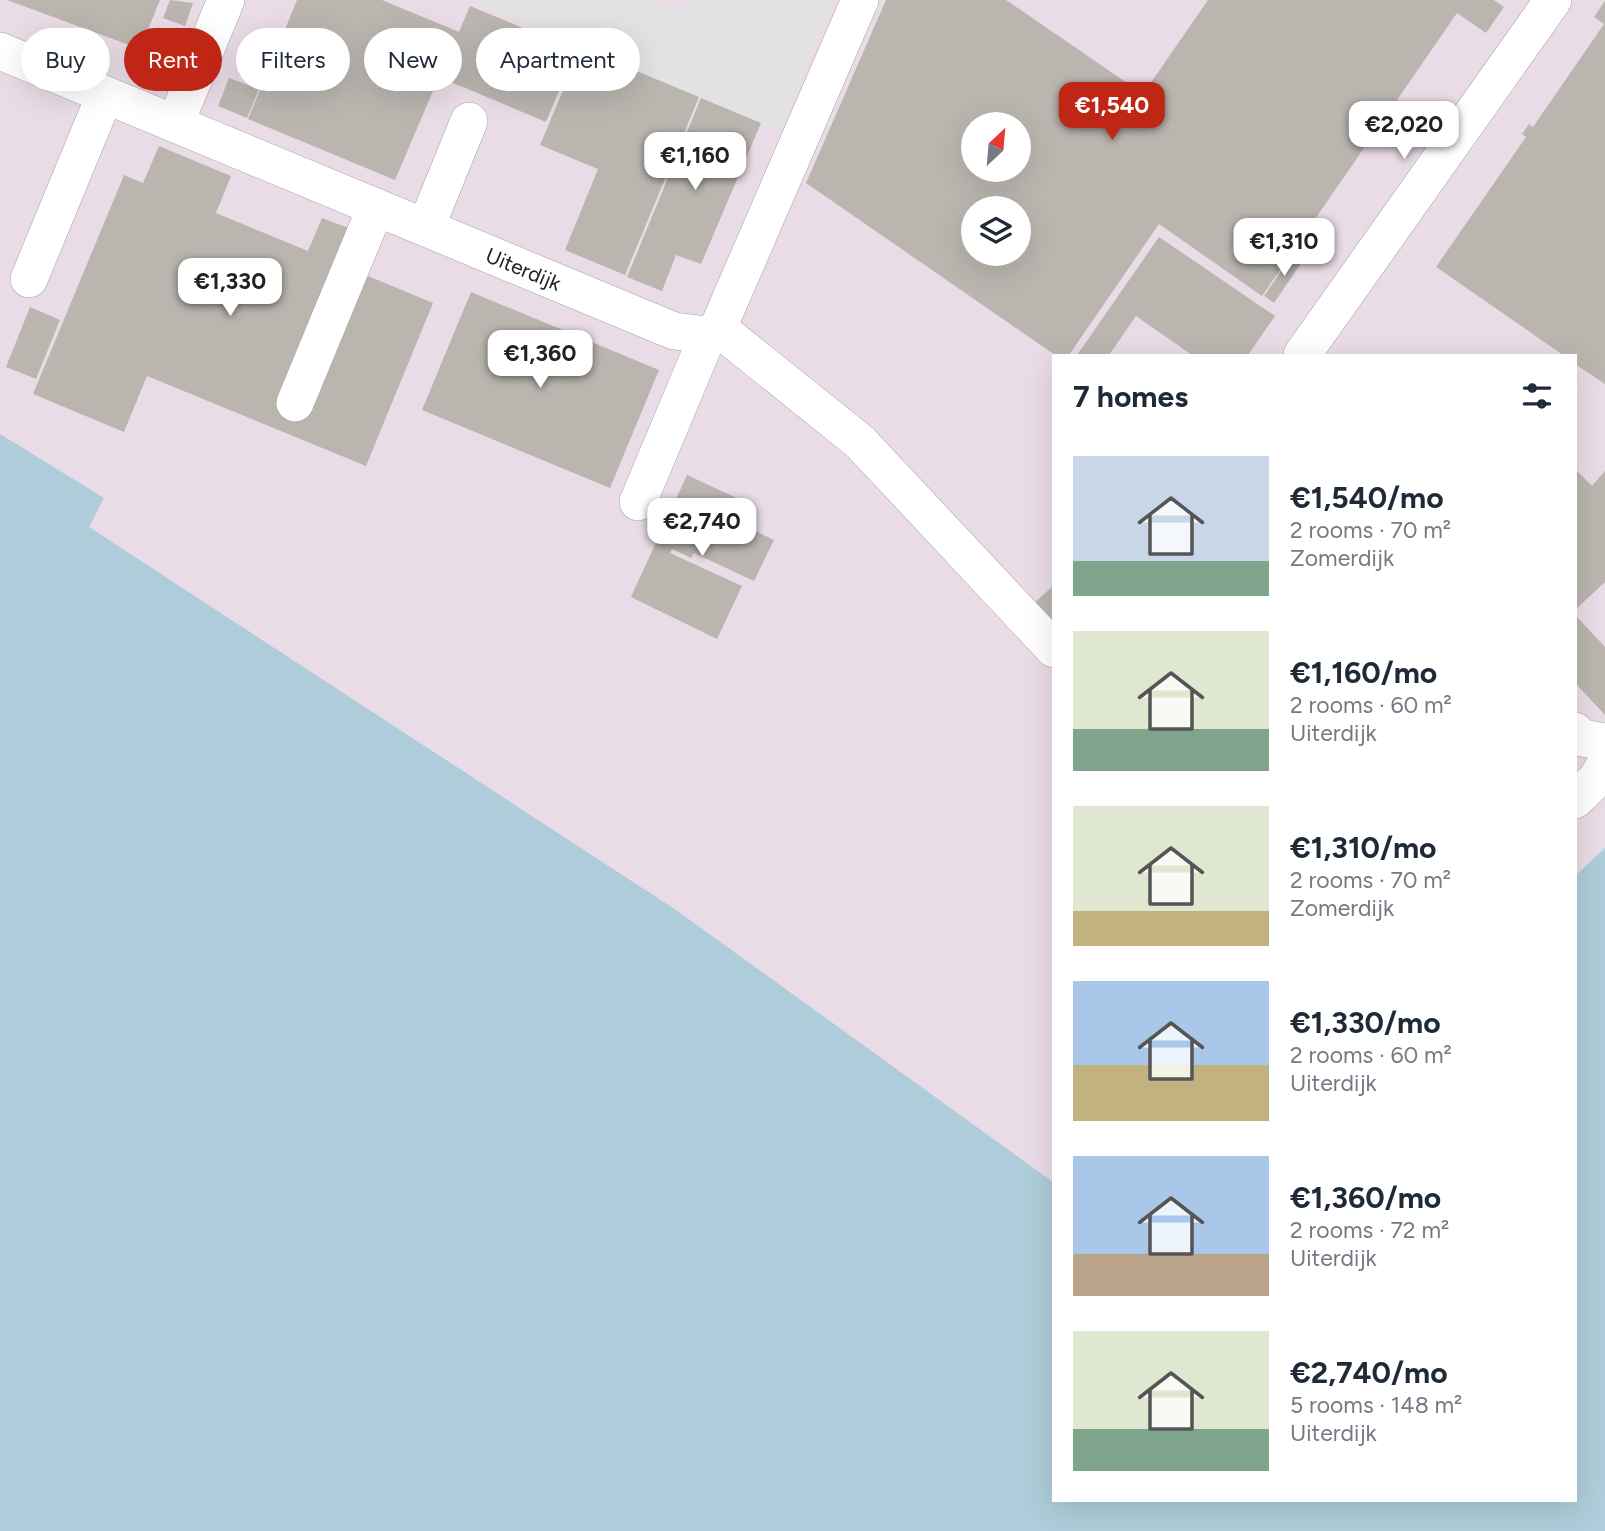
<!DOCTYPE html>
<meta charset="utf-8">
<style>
:root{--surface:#fff;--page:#f6f6f7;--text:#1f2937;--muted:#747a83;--accent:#bf2615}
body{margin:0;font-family:Figtree,sans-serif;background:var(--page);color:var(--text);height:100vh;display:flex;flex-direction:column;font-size:26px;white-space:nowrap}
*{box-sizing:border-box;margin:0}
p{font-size:23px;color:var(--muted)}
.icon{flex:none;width:38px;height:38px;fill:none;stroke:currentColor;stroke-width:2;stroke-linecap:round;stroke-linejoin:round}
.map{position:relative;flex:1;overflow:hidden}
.drawer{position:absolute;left:1052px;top:354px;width:525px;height:1148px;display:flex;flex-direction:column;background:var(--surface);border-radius:0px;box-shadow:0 7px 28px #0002}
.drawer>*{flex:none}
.guide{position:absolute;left:21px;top:28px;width:665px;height:63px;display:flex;gap:14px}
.needle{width:46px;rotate:26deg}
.tools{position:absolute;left:961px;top:112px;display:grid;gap:14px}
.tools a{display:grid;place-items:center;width:70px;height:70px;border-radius:50%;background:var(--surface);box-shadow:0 7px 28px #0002;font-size:35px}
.price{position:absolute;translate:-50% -60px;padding:0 16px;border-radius:14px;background:#fff;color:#222;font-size:23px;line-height:46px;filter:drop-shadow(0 2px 4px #0008)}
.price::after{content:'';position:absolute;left:50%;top:42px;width:21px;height:16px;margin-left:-10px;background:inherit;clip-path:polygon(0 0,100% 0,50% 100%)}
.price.selected{background:var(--accent);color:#fff}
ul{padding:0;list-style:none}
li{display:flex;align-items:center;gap:21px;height:175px;padding:0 21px}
li span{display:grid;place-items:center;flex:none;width:196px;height:140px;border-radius:0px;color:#555}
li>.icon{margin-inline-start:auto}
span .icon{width:84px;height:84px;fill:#fffc;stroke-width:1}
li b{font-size:30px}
h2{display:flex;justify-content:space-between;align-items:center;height:84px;padding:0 21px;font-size:30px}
.tag{padding:0 24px;border-radius:32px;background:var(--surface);box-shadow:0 7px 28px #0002;font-size:24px;line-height:63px}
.tag.selected{background:var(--accent);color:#fff}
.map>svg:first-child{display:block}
.industrial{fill:#e9dce6;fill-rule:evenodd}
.parking{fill:#e2e2e2}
.water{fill:#afccda}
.building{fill:#bab5af;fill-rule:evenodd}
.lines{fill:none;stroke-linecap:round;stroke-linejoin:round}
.minor-casing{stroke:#a3a3a3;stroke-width:38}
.minor{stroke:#fff;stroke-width:37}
.labels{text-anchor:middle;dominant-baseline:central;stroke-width:6;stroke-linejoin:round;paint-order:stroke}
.street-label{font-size:21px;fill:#222;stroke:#fff}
</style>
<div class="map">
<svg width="1605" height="1531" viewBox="0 0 1605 1531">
<rect width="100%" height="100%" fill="#f1efea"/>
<path class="industrial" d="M0 0H1605V1531H0ZM973 124H1018V170H973ZM973 208H1018V254H973ZM1054 355H1575V1500H1054Z"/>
<path class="parking" d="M469 0H655L685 12 691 0H834L779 132Z"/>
<path class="water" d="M0 434 104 498 89 527 676 910 1053 1182 1054 1500H1575V876L1605 848V1531H0Z"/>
<path class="building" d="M7 0H160L140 49Z
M170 0 193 3 185 26 163 18Z
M297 0H382L459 32 470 6 576 50 546 122 439 77 395 180 248 119Z
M886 0H1006L1143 94 1208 0H1494L1504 7 1486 33 1457 13 1262 296 1159 224 1069 355H1055L806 183ZM973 124H1018V170H973ZM973 208H1018V254H973Z
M1605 1V384L1575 364V355H1563L1436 267 1526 137 1522 134 1529 124 1533 127 1604 24 1594 17Z
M581 48 699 97 625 275 565 250 598 169 540 145Z
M229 78 259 89 247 118 218 106Z
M701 98 761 123 701 264 676 255 662 291 627 277Z
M159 146 231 176 216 213 308 251 322 218 351 229 337 263 433 303 366 466 147 376 124 432 33 394 124 175 143 183Z
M1159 237 1275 316 1248 355H1192L1136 316 1109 355H1077Z
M1294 252 1304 259 1274 303 1264 296Z
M471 292 659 370 610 488 422 410Z
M30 307 60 320 36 379 6 367Z
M1575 469 1592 486 1605 471V582L1575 610Z
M687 475 754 506 745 526 774 540 754 581 694 553 691 558 672 549 670 553 742 586 717 639 631 597Z
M1054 585V628L1032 605Z
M1575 615 1605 647V715L1575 683Z"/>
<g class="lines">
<defs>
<g id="minor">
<path id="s1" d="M0 51 674 331 708 335 718 328 860 0"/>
<path d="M175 124 226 0"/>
<path d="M426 227 469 121"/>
<path d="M29 279 105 95"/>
<path d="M718 328 860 442 1054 649"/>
<path d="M1302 355 1553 0"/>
<path d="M295 403 376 207"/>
<path d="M638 502 708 335"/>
<path d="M1575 731 1582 738 1605 742"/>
<path d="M1575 800 1597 778 1605 765"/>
</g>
</defs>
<use href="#minor" class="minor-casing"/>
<use href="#minor" class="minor"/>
</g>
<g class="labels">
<g class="street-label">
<text stroke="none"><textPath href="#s1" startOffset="567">Uiterdijk</textPath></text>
</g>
</g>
</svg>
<div class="tools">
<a><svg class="needle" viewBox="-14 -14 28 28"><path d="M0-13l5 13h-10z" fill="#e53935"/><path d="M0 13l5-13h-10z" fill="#747a83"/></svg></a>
<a><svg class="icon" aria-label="layers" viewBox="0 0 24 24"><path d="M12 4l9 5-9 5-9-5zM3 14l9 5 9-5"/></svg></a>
</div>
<b class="price selected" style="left:1112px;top:142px">€1,540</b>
<b class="price" style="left:1404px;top:161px">€2,020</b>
<b class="price" style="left:695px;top:192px">€1,160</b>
<b class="price" style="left:1284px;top:278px">€1,310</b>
<b class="price" style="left:230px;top:318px">€1,330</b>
<b class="price" style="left:540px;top:390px">€1,360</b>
<b class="price" style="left:702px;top:558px">€2,740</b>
<div class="guide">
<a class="tag">Buy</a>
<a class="tag selected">Rent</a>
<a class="tag">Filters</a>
<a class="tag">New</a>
<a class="tag">Apartment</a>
</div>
<section class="drawer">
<h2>7 homes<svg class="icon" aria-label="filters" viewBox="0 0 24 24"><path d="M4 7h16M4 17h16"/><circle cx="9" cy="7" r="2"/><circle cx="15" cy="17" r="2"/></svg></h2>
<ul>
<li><span style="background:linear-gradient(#c9d6e8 75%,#7fa58c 0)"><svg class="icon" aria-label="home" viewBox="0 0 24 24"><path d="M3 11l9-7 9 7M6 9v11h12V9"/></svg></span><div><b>€1,540/mo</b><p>2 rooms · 70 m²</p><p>Zomerdijk</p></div></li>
<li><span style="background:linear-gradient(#dfe7d0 70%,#7fa58c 0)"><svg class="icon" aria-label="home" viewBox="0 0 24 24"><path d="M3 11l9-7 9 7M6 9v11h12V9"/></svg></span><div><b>€1,160/mo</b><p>2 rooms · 60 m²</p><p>Uiterdijk</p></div></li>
<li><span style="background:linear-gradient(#dfe7d0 75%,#c2b280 0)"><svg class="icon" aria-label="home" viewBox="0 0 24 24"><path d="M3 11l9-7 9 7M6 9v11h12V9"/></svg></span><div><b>€1,310/mo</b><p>2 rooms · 70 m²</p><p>Zomerdijk</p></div></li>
<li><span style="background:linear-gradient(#a9c7e8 60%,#c2b280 0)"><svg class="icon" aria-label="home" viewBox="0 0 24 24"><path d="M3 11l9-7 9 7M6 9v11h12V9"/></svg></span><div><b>€1,330/mo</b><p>2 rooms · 60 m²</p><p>Uiterdijk</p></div></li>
<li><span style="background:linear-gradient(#a9c7e8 70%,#b9a48a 0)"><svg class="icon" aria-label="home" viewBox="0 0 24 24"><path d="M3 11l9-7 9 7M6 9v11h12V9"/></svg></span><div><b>€1,360/mo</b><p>2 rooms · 72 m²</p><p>Uiterdijk</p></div></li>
<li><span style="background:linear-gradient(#dfe7d0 70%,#7fa58c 0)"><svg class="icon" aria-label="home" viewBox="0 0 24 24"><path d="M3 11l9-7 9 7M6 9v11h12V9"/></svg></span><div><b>€2,740/mo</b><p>5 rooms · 148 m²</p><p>Uiterdijk</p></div></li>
</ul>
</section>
</div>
